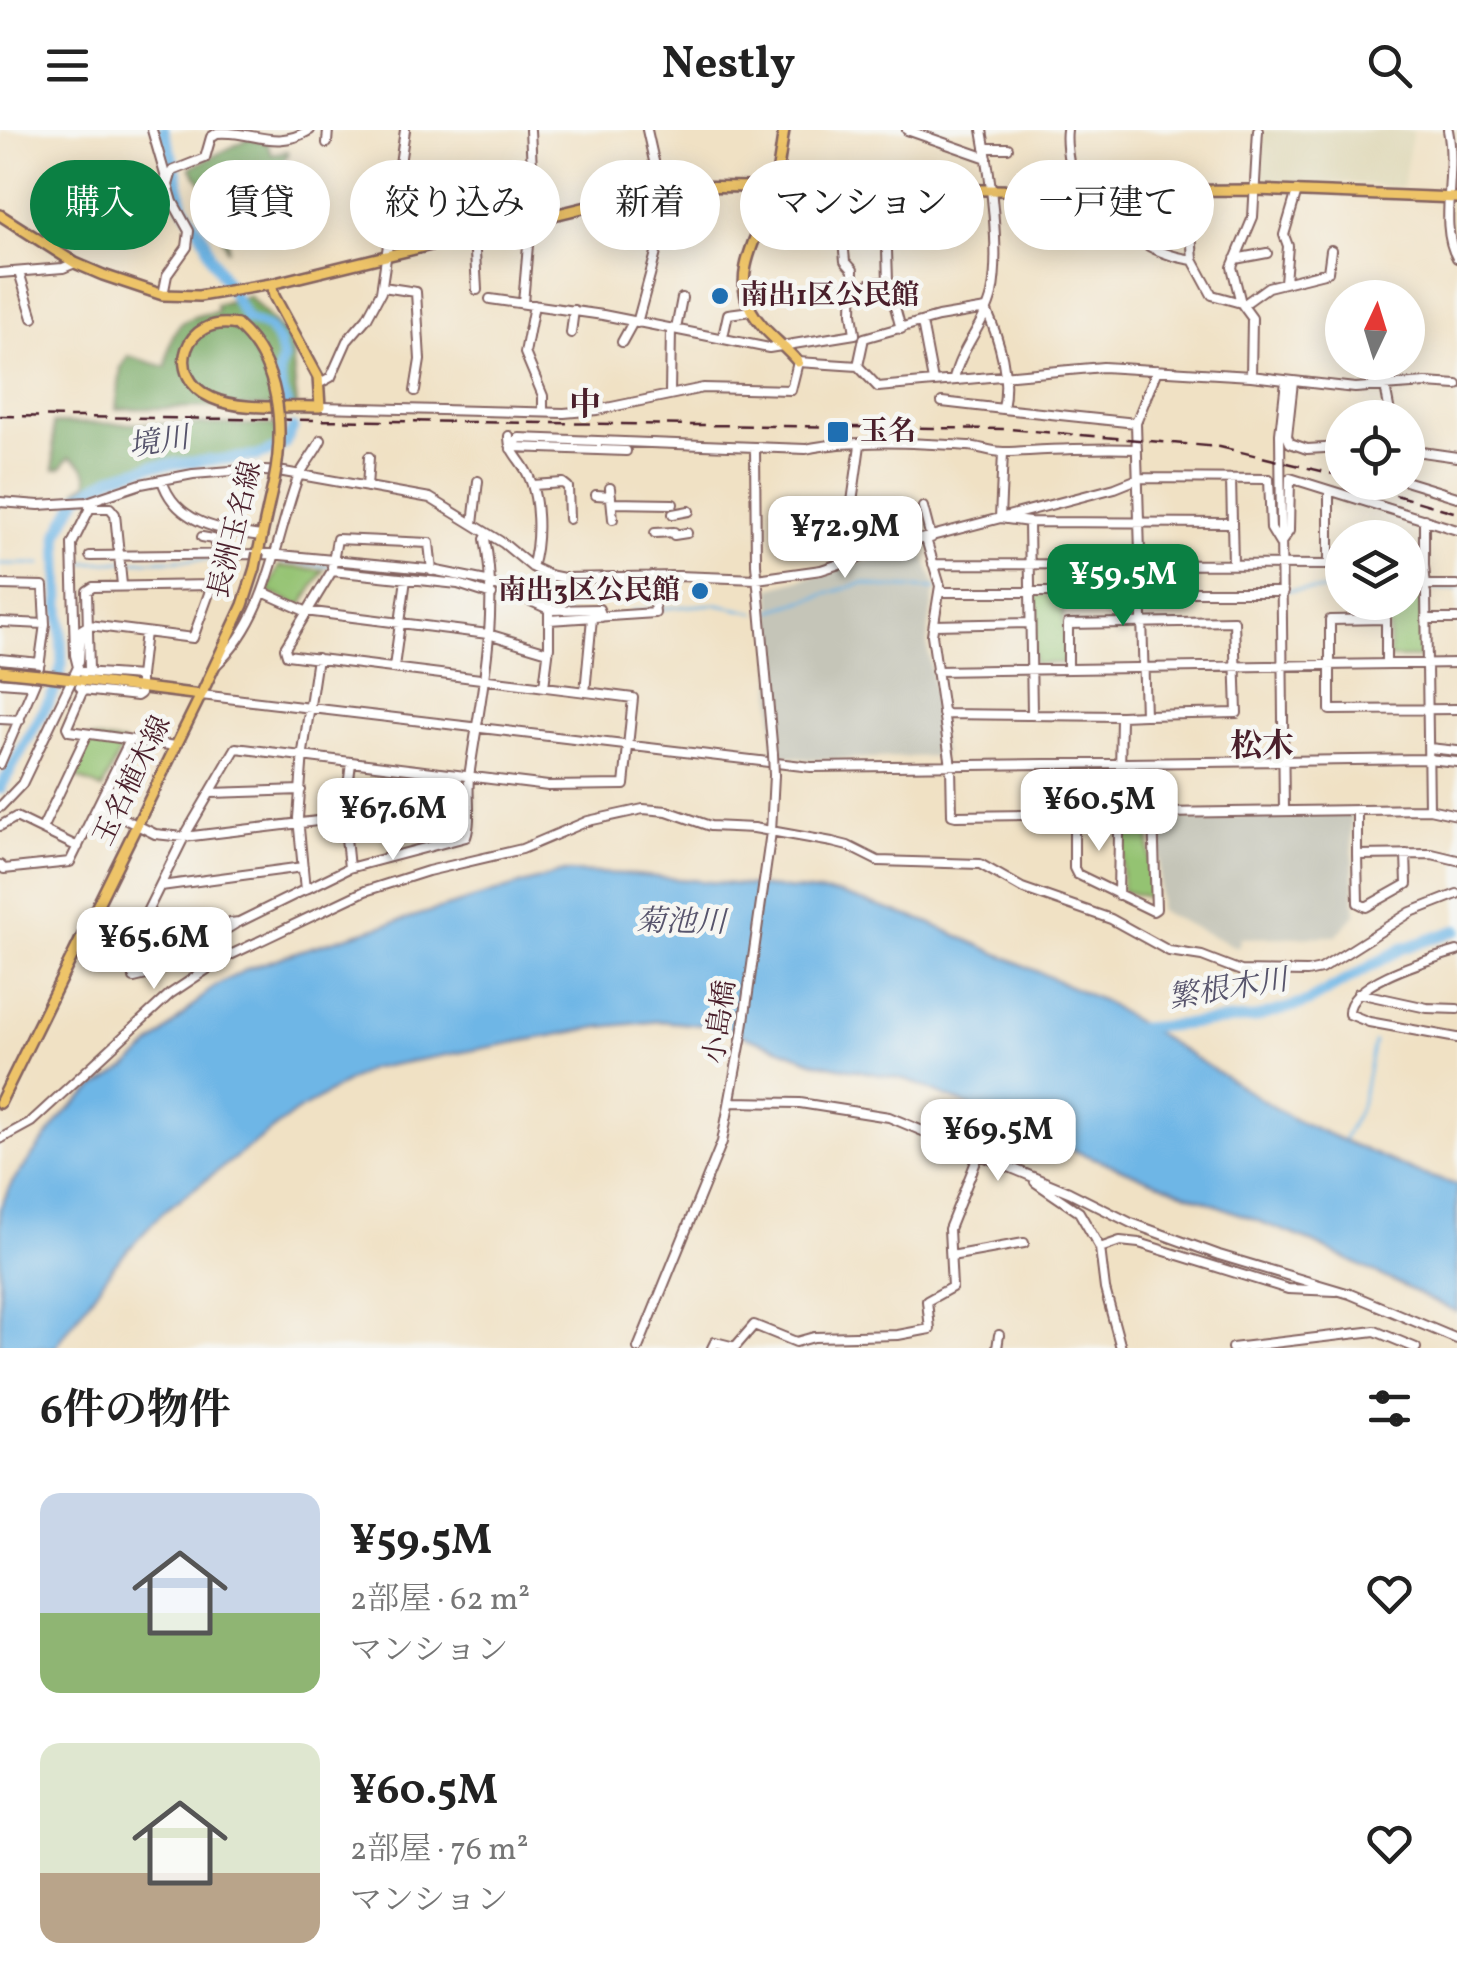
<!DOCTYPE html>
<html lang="ja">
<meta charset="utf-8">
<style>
:root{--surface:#fff;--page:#f2f2f2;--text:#222;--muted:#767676;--accent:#0b8043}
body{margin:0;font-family:Vollkorn,"Noto Serif JP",serif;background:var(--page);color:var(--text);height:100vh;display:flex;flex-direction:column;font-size:38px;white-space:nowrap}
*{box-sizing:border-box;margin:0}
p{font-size:32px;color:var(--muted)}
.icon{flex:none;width:55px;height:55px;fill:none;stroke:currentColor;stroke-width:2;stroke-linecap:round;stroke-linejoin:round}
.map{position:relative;height:1218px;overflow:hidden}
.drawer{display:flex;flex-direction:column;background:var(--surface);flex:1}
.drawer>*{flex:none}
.banner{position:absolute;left:30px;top:30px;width:1398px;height:90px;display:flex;gap:20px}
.needle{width:65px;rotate:4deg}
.fabs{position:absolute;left:1325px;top:150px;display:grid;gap:20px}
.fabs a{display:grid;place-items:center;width:100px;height:100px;border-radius:50%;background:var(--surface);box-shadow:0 5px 25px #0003;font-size:50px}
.price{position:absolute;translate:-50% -85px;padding:0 22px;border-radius:20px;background:#fff;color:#222;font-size:32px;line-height:65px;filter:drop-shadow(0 2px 5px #0008)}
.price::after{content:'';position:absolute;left:50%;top:60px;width:30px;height:22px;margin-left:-15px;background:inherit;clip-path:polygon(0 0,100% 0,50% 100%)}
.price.current{background:var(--accent);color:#fff}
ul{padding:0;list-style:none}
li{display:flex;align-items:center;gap:30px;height:250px;padding:0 40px}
li span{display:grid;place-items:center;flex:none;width:280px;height:200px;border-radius:20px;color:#555}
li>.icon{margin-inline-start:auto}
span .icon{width:120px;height:120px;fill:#fffc;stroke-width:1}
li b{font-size:42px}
h2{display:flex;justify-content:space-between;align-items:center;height:120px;padding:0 40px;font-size:42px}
.chip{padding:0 35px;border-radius:45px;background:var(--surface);box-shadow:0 5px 25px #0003;font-size:35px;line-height:90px}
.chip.current{background:var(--accent);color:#fff}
header{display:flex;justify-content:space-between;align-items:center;height:130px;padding:0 40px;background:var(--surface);font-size:45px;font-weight:700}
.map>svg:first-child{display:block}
.built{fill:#dfd8b7}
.industrial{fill:#c5c5b8}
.green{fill:#94c372;stroke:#6f714e;stroke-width:2.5}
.forest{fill:#77a964;stroke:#606448;stroke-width:2.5}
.water{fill:#6eb6e6;stroke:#5c6a88;stroke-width:2.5}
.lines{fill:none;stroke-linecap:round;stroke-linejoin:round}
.stream{stroke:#6eb6e6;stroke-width:2.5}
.river{stroke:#6eb6e6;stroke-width:11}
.minor-casing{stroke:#846361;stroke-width:12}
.major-casing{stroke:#846361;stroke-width:14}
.minor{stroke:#fff;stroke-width:8}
.major{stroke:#eec469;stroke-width:9}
.rail{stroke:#4a1f2b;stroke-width:2.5;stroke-dasharray:15 8;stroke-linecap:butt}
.minor-bridge-casing{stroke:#846361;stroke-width:12;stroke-linecap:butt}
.major-bridge-casing{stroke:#846361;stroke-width:14;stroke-linecap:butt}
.minor-bridge{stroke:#fff;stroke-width:8}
.major-bridge{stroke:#eec469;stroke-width:9}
.poi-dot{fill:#1f6fb2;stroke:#f6f6f2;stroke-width:4}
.labels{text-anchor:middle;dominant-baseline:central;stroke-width:9;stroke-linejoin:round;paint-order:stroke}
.poi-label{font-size:28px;font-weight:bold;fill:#4a1f2b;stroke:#f6f6f2;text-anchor:start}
.street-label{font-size:28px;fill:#4a1f2b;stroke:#f6f6f2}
.water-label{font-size:30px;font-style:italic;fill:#57546c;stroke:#f6f6f2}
.quarter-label{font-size:32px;font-weight:bold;fill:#4a1f2b;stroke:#f6f6f2}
</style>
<header><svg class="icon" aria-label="menu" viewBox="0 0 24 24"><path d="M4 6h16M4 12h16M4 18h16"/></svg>Nestly<svg class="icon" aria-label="search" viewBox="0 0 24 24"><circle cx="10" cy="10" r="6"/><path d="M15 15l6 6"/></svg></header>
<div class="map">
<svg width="1457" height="1218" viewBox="0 0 1457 1218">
<rect width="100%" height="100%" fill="#f6f6f2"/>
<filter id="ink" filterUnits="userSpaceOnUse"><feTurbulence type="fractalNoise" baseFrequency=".01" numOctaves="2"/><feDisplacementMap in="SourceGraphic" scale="20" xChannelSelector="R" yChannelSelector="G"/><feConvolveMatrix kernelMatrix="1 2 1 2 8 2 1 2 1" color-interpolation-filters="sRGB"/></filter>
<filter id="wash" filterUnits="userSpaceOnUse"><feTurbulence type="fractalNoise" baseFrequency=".0048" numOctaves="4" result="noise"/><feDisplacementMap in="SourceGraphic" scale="40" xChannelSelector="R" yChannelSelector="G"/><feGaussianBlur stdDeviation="2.25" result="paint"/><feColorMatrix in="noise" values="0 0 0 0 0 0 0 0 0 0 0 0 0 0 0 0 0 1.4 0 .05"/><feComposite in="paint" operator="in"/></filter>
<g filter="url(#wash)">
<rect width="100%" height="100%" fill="#f0e1c4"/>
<path class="built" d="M1264 0H1413L1402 58 1348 53 1260 54Z"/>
<path class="industrial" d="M921 416 935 455 927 512 944 626 813 630 773 624 771 458Z
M1351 682 1355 785 1336 806 1241 808 1238 818 1159 781 1160 689Z"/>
<path class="green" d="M279 436 324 440 301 476 268 462Z
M1033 465H1063L1065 533 1034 534Z
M1408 465H1421L1422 528H1389V473L1408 472Z
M89 608 124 613 102 659 72 645Z
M1122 688 1149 689 1151 768 1122 761Z"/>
<path class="forest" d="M248 9 269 13 268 17 272 24 287 21 288 25 268 48 260 69 255 72 247 70 235 91 229 93 228 121 202 54 190 38Z
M249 166 288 208 292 221 297 276 116 279 121 237 128 226 166 237C172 198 175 188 217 182L216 175Z
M53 293 278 295 284 318C241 332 195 327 150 336 124 341 101 353 78 367L77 360 88 353C89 341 80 331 69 327L61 338 54 339Z"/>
<path class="water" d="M563 742 624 744 840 764 927 792 1103 871 1293 989 1418 1043 1457 1055V1182L1305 1109 1075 1021 908 950 818 933 721 897 661 891 600 897 369 939 296 982 163 1082 114 1135 55 1218H0V1078L12 1053 63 985 93 959 128 937 212 858 247 839 302 820Z"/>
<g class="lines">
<path class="stream" d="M281 431 460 450
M78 433 249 428
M0 434H41
M473 452 541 482 568 485
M1408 459H1457
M1284 460H1342
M631 481 714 474 756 483
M764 483 863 453 882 457 936 459
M1344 1009 1361 976 1374 912"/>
<path class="river" d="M163 0 174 32 183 75 206 111 210 125 247 189 269 198 279 213 283 229 279 242 282 263 290 282
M0 659 55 560 62 534 58 404 78 367 112 347 151 336 258 326 284 315 293 298
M1131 899 1254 888 1308 872 1401 819 1457 800"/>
</g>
</g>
<g filter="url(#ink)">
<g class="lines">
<defs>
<path id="minor" d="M152 0 173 72 189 101 187 117 167 145 163 165
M907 0 987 28
M1067 0C1064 21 1073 40 1072 61
M1448 0C1457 44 1438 95 1457 128
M327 13 328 0
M985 18H1008
M397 44 441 58 445 55 447 37
M168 55 172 41 205 28 211 7 217 3C253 0 274 21 310 0
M885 59 888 151 901 199
M1116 61C1116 105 1153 124 1193 130L1212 165 1241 173
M1190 86 1193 130
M474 103 477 160
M465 105 471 48
M843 111 845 131 853 140 852 183 855 204
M1113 117 1131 103
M1235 129 1267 123
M19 142 33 188
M0 143 63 138 75 133
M1285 152 1288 116 1284 105 1297 61
M869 154 888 151
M383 157 416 162 420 230 415 261
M490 169 603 185 769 218 855 204
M523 173 533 57 530 0
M534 175 525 223 543 266V282
M1243 175 1268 157 1328 142 1331 120
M986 179C1000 211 1010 244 1003 279L1136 293
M637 193 663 97 662 67 647 0
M922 193 933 251
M676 199 682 168
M571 203 574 180
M723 207 728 184 751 181
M622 212 633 192
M858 236 864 208 938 187 986 179
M1251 246 1252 188 1241 173 1232 137 1253 87 1258 0
M954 249C960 219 985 194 992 164 1001 122 990 43 982 0
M1293 252 1287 306 1290 313 1307 319 1342 317
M320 253 331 247 347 211 367 188 381 162 405 0
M1385 256 1391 288
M670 264 671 199
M942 272 1003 279
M320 277 564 283 597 280 703 258 791 260 798 232 858 236 878 257 1103 237 1251 246 1355 258 1426 253 1457 255
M509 306C508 320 519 328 526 341 540 365 540 411 532 437
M860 315 850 386 861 427
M513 317 626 321
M755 318 756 434 773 624
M511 319 519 308 806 319C851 309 921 313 968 316 980 317 994 323 1006 322 1050 320 1093 317 1137 319
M1408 320 1457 327
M1003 323 1000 388 1029 392 1231 393
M1231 349 1233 434
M162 350C175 393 221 401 262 406
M1408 352 1457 367
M533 355 563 353 568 357 569 389
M367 357 369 327
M610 358 613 389
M1329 361V435
M596 365 611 366
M0 372 39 375 87 372 141 354 193 344 244 340 284 342 430 368 503 413 532 437 549 445 564 448 678 446 757 449 821 440 901 414 1115 358 1140 348 1269 349 1271 399 1280 414 1289 401 1290 348 1457 400
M612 373 673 374
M923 377 931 408
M89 378H110L115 384 122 455
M673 384 689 381
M1029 392 1030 456
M473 394 478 351
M655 403 674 402
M488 404 485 409C500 487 480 569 469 647 467 666 472 690 466 707L349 738 239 792 136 804 184 707 236 618 548 656 624 655 633 568C518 553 403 539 287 525L285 518 332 441 458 454 492 465
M674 405 687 403
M202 407 213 409 219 425
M926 409 940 456 932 505 951 636 952 685 956 686 1429 679 1426 463
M90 426 270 424 427 439 486 451 551 480 599 479 602 487
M933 434 1342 435
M1408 435H1424L1426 457
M1424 435V389
M332 437 337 409 429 413 432 441
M0 455 43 456 45 494 39 537
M212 455 214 425
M1426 455H1457
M263 462 305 481 488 504 548 522
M940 462H1283
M1030 462 1032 583
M1426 489H1457
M549 490 655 483 652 446
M0 492 45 494
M934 495 1030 493
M0 529 40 533
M79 531 81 500 89 495
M1386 533V489L1330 490V580L1457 579
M216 535C268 487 274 414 297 350 302 337 314 325 321 310
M394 537 406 449
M1068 538V494L1234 491 1237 583 1145 585
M89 540 87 461 93 457 212 455 193 508 89 495
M936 541 1457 533
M140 546 145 502
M0 552 27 554 32 558
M544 556 549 517V445
M80 557 83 560 137 566 140 564V546L83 542
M83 560 67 597 69 601 176 616
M585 562 592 488
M201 565 811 637 1428 629 1457 632
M943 584 1121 586
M0 589 20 590
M1429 618 1457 621
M0 634 35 552
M211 663 301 660
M98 676 155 704 184 707 467 673
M0 677 22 654 78 537 75 525 72 414 93 372
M1429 679 1457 685
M1357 680V725L1432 724 1457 730
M1284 681 1280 304 1286 251
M1074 685V738L1077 744 1153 781 1156 779 1153 683
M0 696 16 687 78 717
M42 699 87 604
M1357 725 1358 773 1366 777 1407 754 1406 724
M0 735 4 739 70 732 130 610
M349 738 344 688 351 633
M161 756 303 737
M305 760 298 688 303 622 317 528
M1118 765 1121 586 1145 585 1136 293 1157 240
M89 793 124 795 136 804 132 818 134 848 155 843 235 794
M1457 821C1431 829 1347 852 1349 884L1369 892 1457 908
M1358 863 1427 878 1457 879
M731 972 800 973 889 987 1069 1062 1131 1093 1219 1125 1350 1164 1457 1209
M0 1009 31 992 170 864 224 828 365 761 428 741 522 719 588 691 643 679 667 681 710 696 754 698 832 712 848 716 878 731 980 734 1022 758 1111 789 1169 821 1202 826 1241 841 1307 842 1321 839 1411 782 1457 764
M1035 1052 1079 1082 1100 1118 1105 1159 1121 1218
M1100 1118 1120 1111 1139 1113 1288 1159 1336 1161
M951 1126 1024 1113
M638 1218 722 1012 742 905 771 702 774 645
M712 1218 715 1212 735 1217 754 1195 796 1212 814 1207 898 1205 930 1199 927 1171 952 1157 949 1099 979 1024
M997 1218 999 1205
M1232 1218 1375 1201 1416 1218"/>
<path id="major" d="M784 0C781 18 779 36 775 54 766 93 729 141 751 180 762 201 783 214 798 232
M0 85 75 133 103 145 163 165 199 166 271 154 673 56 1072 61 1255 60 1457 68
M237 195C185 184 163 246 212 268 243 282 288 275 320 277L318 247 274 166 271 154
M258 423 274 351
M40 545 201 565
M0 973 201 565 243 475 255 438"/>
</defs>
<use href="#minor" class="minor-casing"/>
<use href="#major" class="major-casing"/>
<use href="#minor" class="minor"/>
<use href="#major" class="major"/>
<path class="rail" d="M0 286 1010 299 1220 317 1342 346
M1351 352 1457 383"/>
<defs>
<path id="minor-bridge" d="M773 624 774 645"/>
<path id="major-bridge" d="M237 195C280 232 285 297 274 351
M255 438 258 423
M0 541 40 545"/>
</defs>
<use href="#minor-bridge" class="minor-bridge-casing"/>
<use href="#major-bridge" class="major-bridge-casing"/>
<use href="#minor-bridge" class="minor-bridge"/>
<use href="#major-bridge" class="major-bridge"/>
</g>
</g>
<g class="poi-dot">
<circle cx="720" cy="166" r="10"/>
<rect x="826" y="290" width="24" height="24" rx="5"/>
<circle cx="700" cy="461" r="10"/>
</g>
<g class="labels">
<g class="poi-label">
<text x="740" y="166">南出1区公民館</text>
<text x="860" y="302">玉名</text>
<text x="680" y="461" text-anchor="end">南出3区公民館</text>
</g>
<g class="street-label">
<text transform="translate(236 400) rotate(-76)">長洲玉名線</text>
<text transform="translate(133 651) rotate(-64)">玉名植木線</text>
<text transform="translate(721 892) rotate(-82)">小島橋</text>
</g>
<g class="water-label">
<text transform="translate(159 313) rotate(-9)">境川</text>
<text transform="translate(681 793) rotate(1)">菊池川</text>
<text transform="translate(1228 860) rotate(-9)">繁根木川</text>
</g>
<g class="quarter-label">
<text x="585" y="277">中</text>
<text x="1262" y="618">松木</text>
</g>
</g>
</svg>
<div class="fabs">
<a><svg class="needle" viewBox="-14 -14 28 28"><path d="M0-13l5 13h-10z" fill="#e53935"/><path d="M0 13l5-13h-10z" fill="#767676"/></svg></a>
<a><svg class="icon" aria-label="locate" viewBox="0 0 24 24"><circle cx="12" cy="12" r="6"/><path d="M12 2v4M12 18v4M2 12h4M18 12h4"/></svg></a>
<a><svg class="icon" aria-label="layers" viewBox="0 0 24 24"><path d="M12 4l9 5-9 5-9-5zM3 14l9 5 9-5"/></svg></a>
</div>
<b class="price" style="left:845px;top:451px">¥72.9M</b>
<b class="price current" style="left:1123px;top:499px">¥59.5M</b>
<b class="price" style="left:1099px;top:724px">¥60.5M</b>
<b class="price" style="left:393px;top:733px">¥67.6M</b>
<b class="price" style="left:154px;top:862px">¥65.6M</b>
<b class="price" style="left:998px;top:1054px">¥69.5M</b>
<div class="banner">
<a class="chip current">購入</a>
<a class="chip">賃貸</a>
<a class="chip">絞り込み</a>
<a class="chip">新着</a>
<a class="chip">マンション</a>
<a class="chip">一戸建て</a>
</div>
</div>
<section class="drawer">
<h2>6件の物件<svg class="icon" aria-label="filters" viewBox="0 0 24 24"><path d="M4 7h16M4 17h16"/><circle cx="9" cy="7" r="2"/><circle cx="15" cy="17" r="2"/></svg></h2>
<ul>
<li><span style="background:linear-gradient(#c9d6e8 60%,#8fb573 0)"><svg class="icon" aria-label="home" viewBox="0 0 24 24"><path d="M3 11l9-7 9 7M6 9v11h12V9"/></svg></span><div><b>¥59.5M</b><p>2部屋 · 62 m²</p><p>マンション</p></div><svg class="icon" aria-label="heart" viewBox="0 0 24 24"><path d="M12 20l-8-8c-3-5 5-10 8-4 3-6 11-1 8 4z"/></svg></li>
<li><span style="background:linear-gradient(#dfe7d0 65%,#b9a48a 0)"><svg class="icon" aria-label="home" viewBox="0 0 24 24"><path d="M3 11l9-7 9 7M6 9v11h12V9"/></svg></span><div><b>¥60.5M</b><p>2部屋 · 76 m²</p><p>マンション</p></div><svg class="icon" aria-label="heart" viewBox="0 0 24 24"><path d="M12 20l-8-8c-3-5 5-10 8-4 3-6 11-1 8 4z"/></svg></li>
</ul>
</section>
